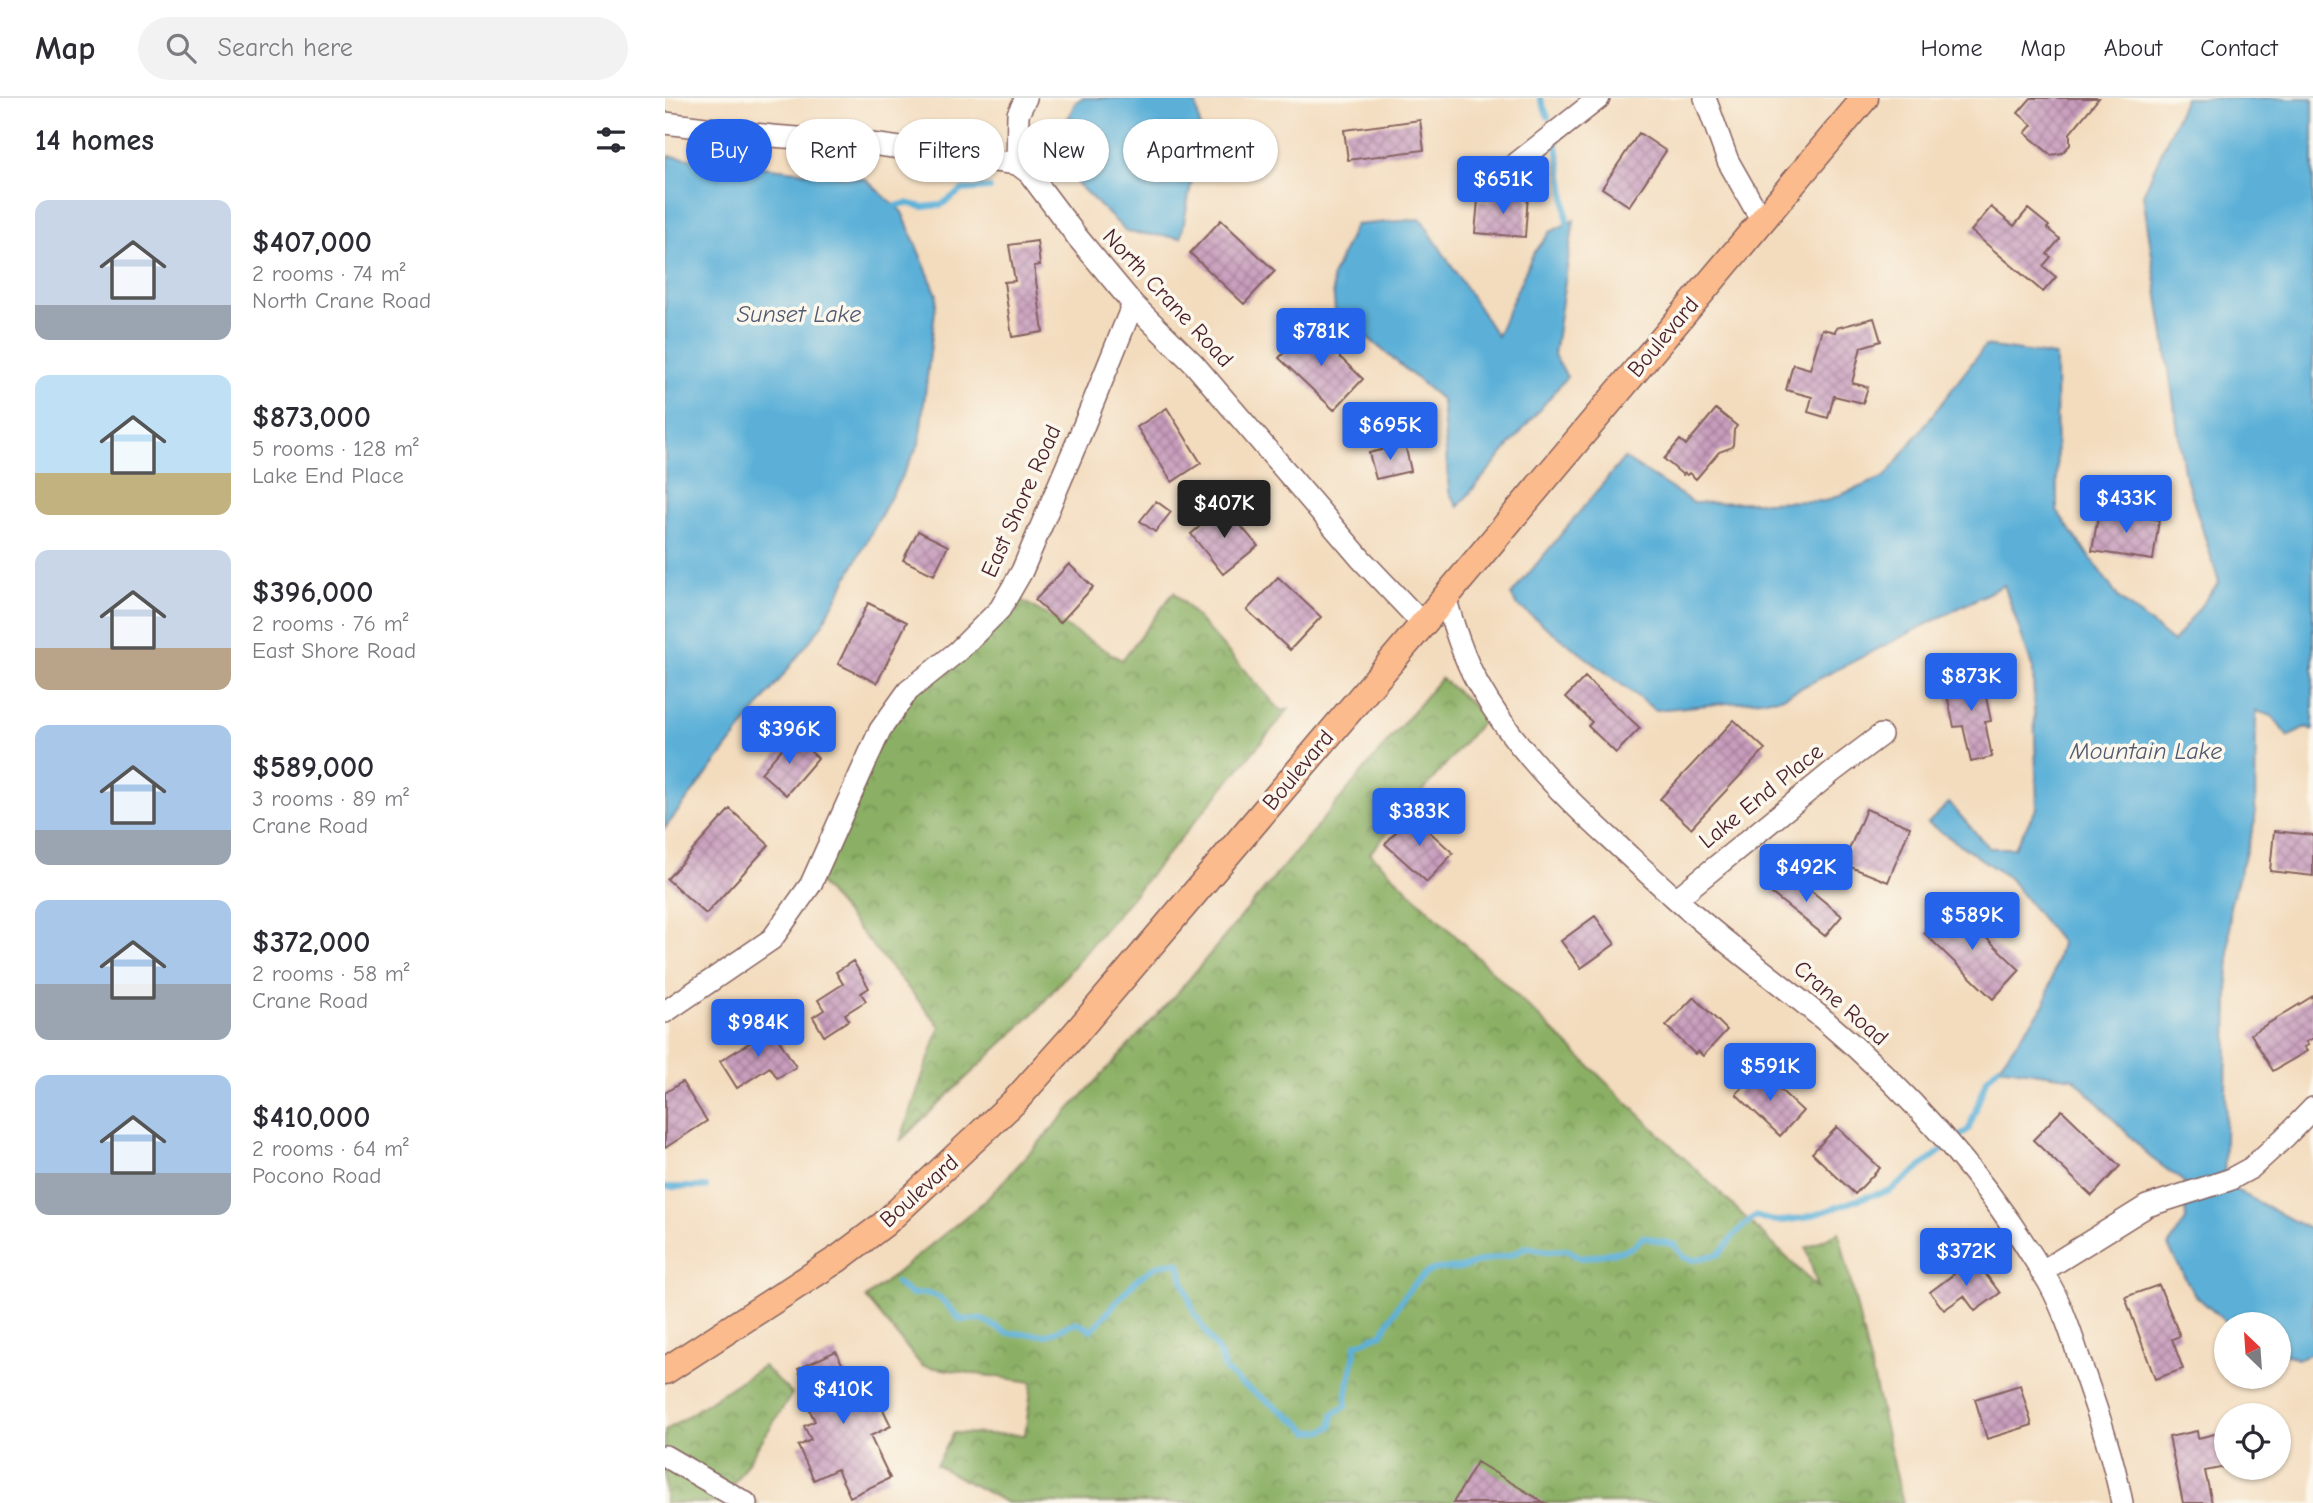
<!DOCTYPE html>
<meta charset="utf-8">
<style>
:root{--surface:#fff;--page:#f2f2f3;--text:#2b2b33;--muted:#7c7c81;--line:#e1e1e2;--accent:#2563eb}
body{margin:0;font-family:"Comic Neue",sans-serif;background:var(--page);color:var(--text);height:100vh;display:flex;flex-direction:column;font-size:26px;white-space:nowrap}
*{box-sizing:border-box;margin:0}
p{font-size:23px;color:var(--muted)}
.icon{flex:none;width:38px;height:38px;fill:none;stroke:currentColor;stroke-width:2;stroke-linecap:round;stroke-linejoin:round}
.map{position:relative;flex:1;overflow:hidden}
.side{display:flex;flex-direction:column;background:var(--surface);width:665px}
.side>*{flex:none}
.banner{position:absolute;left:21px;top:21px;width:665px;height:63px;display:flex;gap:14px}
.needle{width:46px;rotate:335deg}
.controls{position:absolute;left:1549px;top:1214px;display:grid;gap:14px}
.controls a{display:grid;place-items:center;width:77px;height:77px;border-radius:50%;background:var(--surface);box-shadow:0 2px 5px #0004;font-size:35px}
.price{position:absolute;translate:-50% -60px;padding:0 16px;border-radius:7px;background:var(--accent);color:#fff;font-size:23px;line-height:46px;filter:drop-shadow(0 2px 4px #0008)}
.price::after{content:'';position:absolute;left:50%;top:42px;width:21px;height:16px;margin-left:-10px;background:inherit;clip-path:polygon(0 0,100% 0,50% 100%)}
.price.on{background:#222;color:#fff}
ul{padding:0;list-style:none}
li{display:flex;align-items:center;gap:21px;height:175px;padding:0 35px}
li span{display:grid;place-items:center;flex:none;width:196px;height:140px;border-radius:14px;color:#555}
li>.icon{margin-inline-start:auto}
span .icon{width:84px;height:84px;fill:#fffc;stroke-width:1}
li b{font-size:30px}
h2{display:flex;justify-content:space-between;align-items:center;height:84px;padding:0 35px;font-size:30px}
.chip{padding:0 24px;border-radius:32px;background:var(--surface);box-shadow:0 2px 5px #0004;font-size:24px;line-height:63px}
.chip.on{background:var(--accent);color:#fff}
header{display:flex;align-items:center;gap:42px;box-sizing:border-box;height:98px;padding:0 35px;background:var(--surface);border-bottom:2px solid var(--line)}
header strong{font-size:33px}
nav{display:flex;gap:38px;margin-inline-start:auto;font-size:24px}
.search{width:490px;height:63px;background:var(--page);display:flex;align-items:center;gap:18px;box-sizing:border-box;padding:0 24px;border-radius:38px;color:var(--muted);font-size:26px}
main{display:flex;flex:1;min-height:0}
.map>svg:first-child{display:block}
.forest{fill:url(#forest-crowns);stroke:#6a6848;stroke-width:2}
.water{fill:#5bb0d8;stroke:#526882;stroke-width:2}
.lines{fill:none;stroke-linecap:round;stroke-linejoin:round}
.stream{stroke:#5bb0d8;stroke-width:6}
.building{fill:url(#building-cross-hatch)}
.minor-casing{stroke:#85615e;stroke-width:24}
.major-casing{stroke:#85615e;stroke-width:29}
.minor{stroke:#fff;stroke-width:21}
.major{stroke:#fbbb8c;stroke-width:26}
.labels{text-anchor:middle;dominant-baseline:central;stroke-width:7;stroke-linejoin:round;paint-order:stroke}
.street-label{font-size:23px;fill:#4a1f2b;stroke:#fbf7ec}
.water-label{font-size:24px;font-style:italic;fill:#515970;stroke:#fbf7ec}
</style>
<header>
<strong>Map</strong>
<div class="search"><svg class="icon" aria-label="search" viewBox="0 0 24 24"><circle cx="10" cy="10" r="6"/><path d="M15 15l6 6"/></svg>Search here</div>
<nav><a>Home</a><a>Map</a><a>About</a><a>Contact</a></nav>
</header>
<main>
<section class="side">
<h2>14 homes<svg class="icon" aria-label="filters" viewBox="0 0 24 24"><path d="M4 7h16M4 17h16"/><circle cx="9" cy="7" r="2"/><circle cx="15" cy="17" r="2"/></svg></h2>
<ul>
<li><span style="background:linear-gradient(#c9d6e8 75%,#9aa5b1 0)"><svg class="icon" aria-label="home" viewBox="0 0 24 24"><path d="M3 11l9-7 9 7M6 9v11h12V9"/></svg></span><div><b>$407,000</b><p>2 rooms · 74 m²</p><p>North Crane Road</p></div></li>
<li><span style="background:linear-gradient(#bfe0f5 70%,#c2b280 0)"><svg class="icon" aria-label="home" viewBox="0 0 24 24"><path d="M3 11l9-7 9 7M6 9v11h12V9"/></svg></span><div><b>$873,000</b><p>5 rooms · 128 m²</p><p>Lake End Place</p></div></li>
<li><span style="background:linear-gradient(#c9d6e8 70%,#b9a48a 0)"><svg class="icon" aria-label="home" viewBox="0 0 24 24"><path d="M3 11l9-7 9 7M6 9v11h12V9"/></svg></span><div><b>$396,000</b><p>2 rooms · 76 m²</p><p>East Shore Road</p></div></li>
<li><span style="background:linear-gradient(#a9c7e8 75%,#9aa5b1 0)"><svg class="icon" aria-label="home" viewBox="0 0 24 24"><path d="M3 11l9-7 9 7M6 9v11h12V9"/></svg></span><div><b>$589,000</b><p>3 rooms · 89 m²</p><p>Crane Road</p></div></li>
<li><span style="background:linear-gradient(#a9c7e8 60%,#9aa5b1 0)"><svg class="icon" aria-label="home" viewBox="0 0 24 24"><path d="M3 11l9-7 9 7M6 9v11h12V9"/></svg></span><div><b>$372,000</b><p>2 rooms · 58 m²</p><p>Crane Road</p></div></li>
<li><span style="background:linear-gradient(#a9c7e8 70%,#9aa5b1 0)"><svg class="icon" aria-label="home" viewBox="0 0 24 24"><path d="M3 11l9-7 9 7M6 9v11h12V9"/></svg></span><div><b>$410,000</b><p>2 rooms · 64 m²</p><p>Pocono Road</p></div></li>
</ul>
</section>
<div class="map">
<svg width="1648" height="1405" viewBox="0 0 1648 1405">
<defs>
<pattern id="forest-crowns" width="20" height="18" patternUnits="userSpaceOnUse" patternTransform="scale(1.75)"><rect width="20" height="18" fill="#8bb065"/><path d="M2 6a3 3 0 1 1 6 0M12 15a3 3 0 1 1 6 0" fill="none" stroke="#748f53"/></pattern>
<pattern id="building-cross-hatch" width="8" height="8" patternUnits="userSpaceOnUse" patternTransform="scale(1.75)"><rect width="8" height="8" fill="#c89dbd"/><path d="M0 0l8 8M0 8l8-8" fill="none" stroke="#a47f9a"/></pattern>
</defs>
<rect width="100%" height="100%" fill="#fbf7ec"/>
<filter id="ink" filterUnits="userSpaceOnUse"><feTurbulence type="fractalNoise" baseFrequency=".0143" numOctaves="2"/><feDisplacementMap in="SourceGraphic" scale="14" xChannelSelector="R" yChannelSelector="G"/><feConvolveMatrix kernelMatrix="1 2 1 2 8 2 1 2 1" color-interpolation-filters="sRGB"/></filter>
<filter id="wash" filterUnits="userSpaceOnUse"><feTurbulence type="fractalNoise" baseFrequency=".00686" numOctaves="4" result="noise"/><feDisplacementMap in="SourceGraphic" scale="28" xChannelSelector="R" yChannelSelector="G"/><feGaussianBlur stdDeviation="1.57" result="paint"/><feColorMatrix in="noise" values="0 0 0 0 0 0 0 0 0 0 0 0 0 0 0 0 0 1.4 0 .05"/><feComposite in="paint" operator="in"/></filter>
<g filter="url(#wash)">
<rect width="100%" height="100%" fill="#f3dcbe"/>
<path class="forest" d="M509 494 616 613 624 611 372 912 235 1043 275 928 147 776 231 613 346 496 457 562Z
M776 580 821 619 705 755 1153 1190 1141 1150 1174 1134 1238 1405H342L271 1367 289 1335 360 1337 367 1284 257 1268 201 1200 321 1102 515 892Z
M98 1268 127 1296 66 1390 92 1405H0V1333Z"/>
<path class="water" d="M417 0H530L536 34 516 140 462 134 403 77 394 41 410 5Z
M1520 0H1648V633L1642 629 1623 639 1607 618 1591 613 1590 723 1565 808 1559 1086 1648 1133V1255L1632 1261 1614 1253V1227H1564L1529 1196 1503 1148 1521 1122 1519 1084 1485 1059 1409 980 1333 969 1380 906 1396 845 1344 780 1263 725 1284 705 1324 750H1349L1372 710 1368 571 1339 487 1116 600 990 612 851 506 846 497 959 360 1029 405 1160 403 1220 379 1320 248 1391 258 1392 413 1454 500 1508 544 1554 484 1519 373 1478 97Z
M4 58 200 81 237 114 272 197 254 346 157 527 0 730V77Z
M756 121 832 238 867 158 885 134 909 122 889 257 902 279 793 409 784 394 777 302 670 212 667 179 690 127Z"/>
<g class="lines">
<path class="stream" d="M875 0 883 19
M891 43 899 88 902 126
M368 57 399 38
M231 108 241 105 258 109 276 107 297 92 325 90
M0 1089H41
M231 1185 246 1196C280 1193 274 1202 296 1222L316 1221 342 1235 382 1237 411 1224 426 1232C452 1209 474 1162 514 1165L519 1186 530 1217 555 1256 560 1272 575 1285 632 1323 644 1334 658 1333 667 1328 668 1316 681 1308C681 1286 689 1268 691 1246 701 1245 707 1238 717 1236 727 1217 743 1187 762 1175 772 1168 783 1172 794 1170 802 1169 811 1164 820 1162 835 1159 848 1159 860 1149L882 1153 902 1152 917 1160 956 1153 968 1149 978 1139 1010 1147 1018 1159 1029 1162 1054 1156 1070 1136 1090 1118C1097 1120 1105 1123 1112 1123 1151 1123 1187 1099 1225 1093L1304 1031 1321 982 1333 969"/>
</g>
<g id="blocks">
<path class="building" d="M1366 0H1434L1405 35V47L1397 55 1386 57 1360 35 1367 27 1353 15Z
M755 22 759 52 683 62 679 32Z
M974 35 1001 53 964 108 937 90Z
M836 95 863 97 860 139 810 135 813 102 822 104Z
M1326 109 1349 128 1363 111 1384 128 1382 130 1395 141 1382 156 1386 159 1378 168 1391 179 1378 194 1306 133Z
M556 122 610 173 579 206 525 155Z
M372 143 375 167 369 168 378 234 347 239 339 184 350 183 344 147Z
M1209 220 1216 243 1196 249 1187 285 1203 289 1198 305 1169 298 1163 320 1143 314 1147 299 1121 292 1128 266 1145 271 1157 231 1170 234 1171 230Z
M643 229 698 281 669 312 614 260Z
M502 310 536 365 507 384 472 329Z
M1051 311 1072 328 1069 332 1068 347 1065 350 1054 354 1031 381 1024 375 1022 377 1019 375 1018 377 999 361 1015 342 1021 347Z
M740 346 746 373 711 381 704 355Z
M491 403 506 414 490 434 475 423Z
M559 408 593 448 558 476 526 436Z
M1434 412 1494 422 1488 462 1427 453Z
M253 433 283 448 269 477 238 462Z
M404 466 428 489 395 525 370 502Z
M613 479 656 519 625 552 582 512Z
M203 505 242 524 212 585 173 566Z
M1316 575 1326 623 1320 624 1327 659 1306 664 1298 628 1289 629 1279 583Z
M920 579 975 630 951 655 923 628 927 624 901 599Z
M1069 622 1100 651 1026 730 995 701Z
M128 638 153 660 121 697 96 675Z
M65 711 104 747 41 816 2 781Z
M1201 711 1245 729 1223 784 1178 766Z
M746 717 788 755 762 784 720 746Z
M1609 733 1648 737V778L1605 773Z
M1123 774 1177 818 1160 838 1106 795Z
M1286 806 1355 872 1328 901 1259 835Z
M930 818 950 846 916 870 896 843Z
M188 863 204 890 196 895 201 903 180 916 184 922 159 938 148 919 159 912 153 902 178 886 171 874Z
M1648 898V940L1641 944 1643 947 1639 949 1642 953 1608 973 1586 936Z
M1029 899 1062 932 1038 958 1033 953 1030 956 1001 928Z
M107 931 131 969 112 980 105 969 72 990 55 963Z
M1094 972 1138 1013 1115 1038 1071 996Z
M17 984 42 1023 0 1050V995Z
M1397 1012 1455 1068 1427 1098 1368 1042Z
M1172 1029 1215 1070 1190 1096 1147 1055Z
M1309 1161 1335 1195 1310 1213 1299 1198 1279 1212 1265 1194Z
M1494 1187 1515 1238 1507 1241 1518 1271 1490 1281 1460 1199Z
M171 1253 187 1287 203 1280 226 1328 205 1338 225 1380 185 1399 172 1371 149 1382 133 1348 146 1342 139 1328 150 1323 143 1309 149 1306 133 1271Z
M1355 1287 1367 1327 1322 1341 1310 1301Z
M1532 1333 1533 1340 1558 1334 1561 1351V1369L1540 1373 1547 1405H1518L1504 1339Z
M812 1364 880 1405H788Z"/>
</g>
</g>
<g filter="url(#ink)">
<use href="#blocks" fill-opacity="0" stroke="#85615e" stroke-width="2"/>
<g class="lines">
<defs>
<path id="minor" d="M1040 0 1063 63 1097 123
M0 25 107 38 199 45 352 66 364 75 413 140 468 206 529 266 696 461 758 526
M352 66 353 16 361 0
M819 91 934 0
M780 499C789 529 798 559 813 586 847 647 898 698 949 744 975 768 1000 792 1027 815 1069 852 1115 885 1158 921 1246 995 1325 1085 1384 1185 1398 1210 1407 1238 1416 1266 1432 1312 1448 1357 1457 1405
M1011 801 1167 674 1216 637
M0 914 107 841 146 786 215 632 243 593 293 553 335 511 357 473 415 337 468 206
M1376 1174 1482 1108 1564 1082 1586 1070 1620 1039 1648 1010
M0 1358 81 1405"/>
<path id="major" d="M0 1273 174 1160 219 1126 350 1003 410 936 747 539 1200 0"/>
</defs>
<use href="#minor" class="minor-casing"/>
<use href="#major" class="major-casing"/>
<use href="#minor" class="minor"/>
<use href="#major" class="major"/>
</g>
</g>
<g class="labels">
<g class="street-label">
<text transform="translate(503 200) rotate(47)">North Crane Road</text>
<text transform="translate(998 239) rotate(-50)">Boulevard</text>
<text transform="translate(356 403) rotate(-66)">East Shore Road</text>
<text transform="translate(633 672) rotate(-50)">Boulevard</text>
<text transform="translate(1096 698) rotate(-39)">Lake End Place</text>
<text transform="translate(1176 905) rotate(41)">Crane Road</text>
<text transform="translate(254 1093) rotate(-42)">Boulevard</text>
</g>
<g class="water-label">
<text x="134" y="216">Sunset Lake</text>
<text x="1481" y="653">Mountain Lake</text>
</g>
</g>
</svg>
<div class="controls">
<a><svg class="needle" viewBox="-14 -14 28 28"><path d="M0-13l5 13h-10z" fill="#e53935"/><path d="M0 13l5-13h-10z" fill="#7c7c81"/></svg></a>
<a><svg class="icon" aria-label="locate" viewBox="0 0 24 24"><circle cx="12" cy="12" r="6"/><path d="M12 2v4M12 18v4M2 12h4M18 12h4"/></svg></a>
</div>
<b class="price" style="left:838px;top:118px">$651K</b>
<b class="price" style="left:656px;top:270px">$781K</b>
<b class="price" style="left:725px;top:364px">$695K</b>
<b class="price" style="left:1461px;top:437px">$433K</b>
<b class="price on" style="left:559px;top:442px">$407K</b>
<b class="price" style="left:1306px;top:615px">$873K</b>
<b class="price" style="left:124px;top:668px">$396K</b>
<b class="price" style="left:754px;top:750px">$383K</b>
<b class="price" style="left:1141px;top:806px">$492K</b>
<b class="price" style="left:1307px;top:854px">$589K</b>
<b class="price" style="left:93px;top:961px">$984K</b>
<b class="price" style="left:1105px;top:1005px">$591K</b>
<b class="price" style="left:1301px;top:1190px">$372K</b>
<b class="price" style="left:178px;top:1328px">$410K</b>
<div class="banner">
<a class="chip on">Buy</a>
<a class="chip">Rent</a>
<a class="chip">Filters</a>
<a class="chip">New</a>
<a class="chip">Apartment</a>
</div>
</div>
</main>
